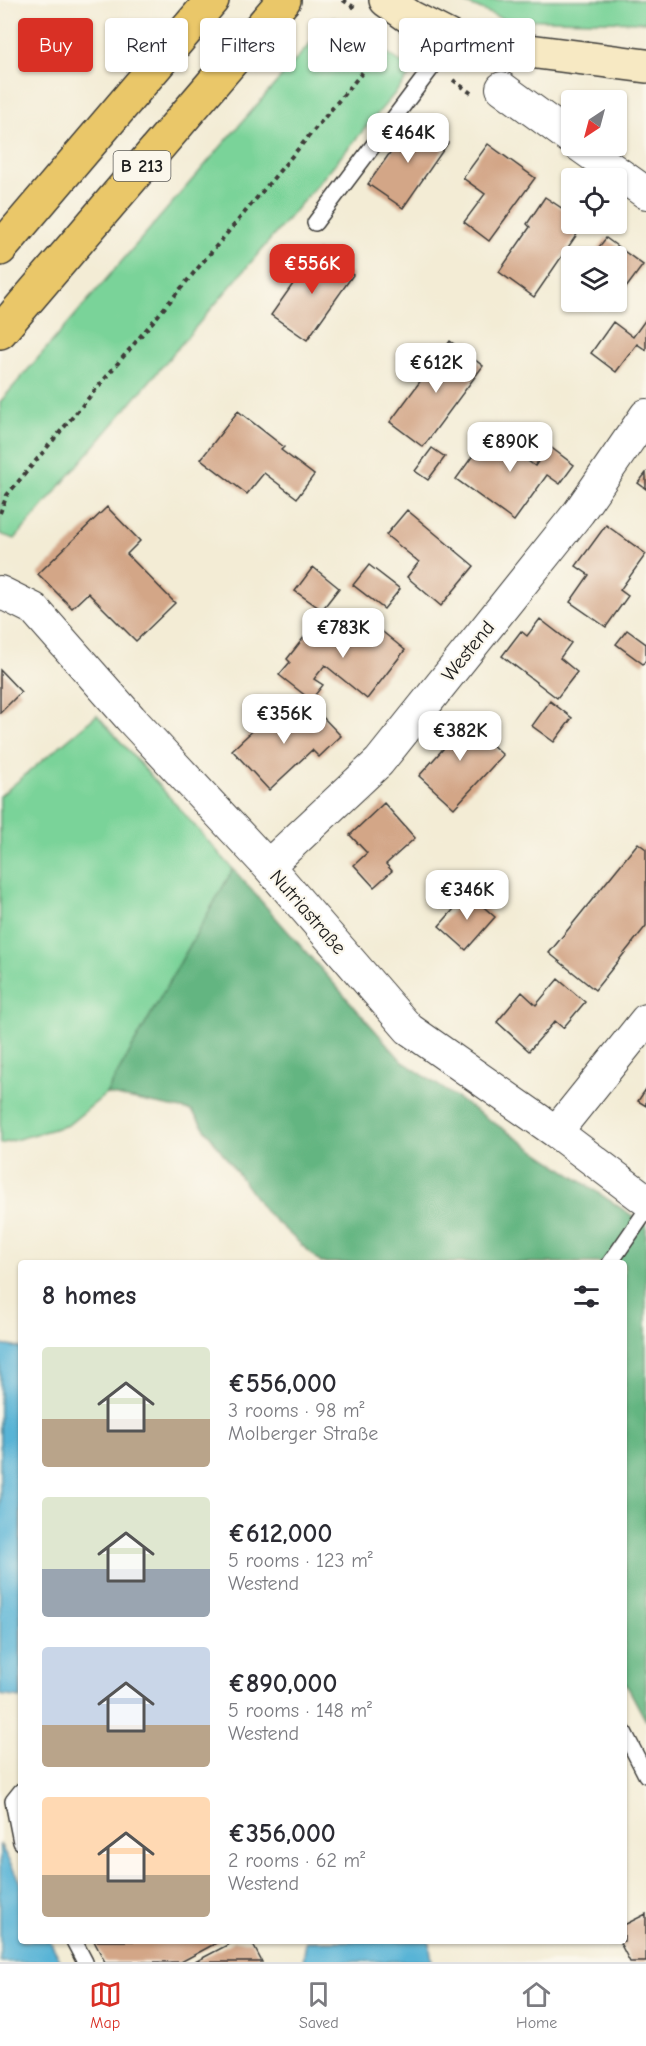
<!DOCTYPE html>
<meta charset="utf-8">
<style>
:root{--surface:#fff;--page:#f2f2f3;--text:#2b2b33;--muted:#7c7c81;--line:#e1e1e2;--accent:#d93025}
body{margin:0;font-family:"Comic Neue",sans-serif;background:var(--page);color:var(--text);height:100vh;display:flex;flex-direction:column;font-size:22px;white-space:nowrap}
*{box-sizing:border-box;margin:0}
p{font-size:20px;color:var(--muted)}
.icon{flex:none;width:33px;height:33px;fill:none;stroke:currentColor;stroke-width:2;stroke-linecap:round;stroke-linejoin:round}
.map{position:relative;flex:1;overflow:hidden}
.sheet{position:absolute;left:18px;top:1260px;width:609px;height:684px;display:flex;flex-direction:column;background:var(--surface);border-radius:6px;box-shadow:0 2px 4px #0004}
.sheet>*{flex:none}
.top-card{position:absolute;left:18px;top:18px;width:610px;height:54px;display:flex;gap:12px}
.needle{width:39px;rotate:216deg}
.buttons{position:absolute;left:561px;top:90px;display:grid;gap:12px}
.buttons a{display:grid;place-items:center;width:66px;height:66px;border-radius:6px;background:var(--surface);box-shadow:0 2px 4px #0004;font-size:30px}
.price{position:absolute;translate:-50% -51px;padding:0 14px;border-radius:12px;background:#fff;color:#222;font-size:20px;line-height:39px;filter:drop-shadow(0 2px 3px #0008)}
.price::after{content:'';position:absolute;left:50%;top:36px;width:18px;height:14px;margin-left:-9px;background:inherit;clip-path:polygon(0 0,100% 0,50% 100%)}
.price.selected{background:var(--accent);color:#fff}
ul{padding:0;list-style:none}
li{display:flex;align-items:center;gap:18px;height:150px;padding:0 24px}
li span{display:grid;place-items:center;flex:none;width:168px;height:120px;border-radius:6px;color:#555}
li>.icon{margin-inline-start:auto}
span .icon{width:72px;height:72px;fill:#fffc;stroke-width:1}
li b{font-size:26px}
h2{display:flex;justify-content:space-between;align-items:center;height:72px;padding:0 24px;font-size:26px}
.pill{padding:0 21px;border-radius:6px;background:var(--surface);box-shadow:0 2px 4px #0004;font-size:21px;line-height:54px}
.pill.selected{background:var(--accent);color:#fff}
.dock{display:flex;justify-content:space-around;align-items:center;height:84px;border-top:2px solid var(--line);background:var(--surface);font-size:16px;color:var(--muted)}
.dock a{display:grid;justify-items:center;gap:3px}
.dock .selected{color:var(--accent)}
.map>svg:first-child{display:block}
.green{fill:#7ad399;stroke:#4b785a;stroke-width:1.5}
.forest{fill:#63b581;stroke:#40684e;stroke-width:1.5}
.water{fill:#58b4d6;stroke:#3a6879;stroke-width:1.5}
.building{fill:#d3a687}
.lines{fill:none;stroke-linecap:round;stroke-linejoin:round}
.lane-casing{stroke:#3c3b38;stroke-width:18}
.street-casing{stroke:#3c3b38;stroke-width:34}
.secondary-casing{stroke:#3c3b38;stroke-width:36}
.highway-casing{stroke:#3c3b38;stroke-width:36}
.path{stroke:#3c3b38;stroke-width:4;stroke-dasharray:4.5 4.5;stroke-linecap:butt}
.lane{stroke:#fff;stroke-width:15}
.street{stroke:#fff;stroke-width:32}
.secondary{stroke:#f7e9c3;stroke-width:33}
.highway{stroke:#eac769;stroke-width:33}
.labels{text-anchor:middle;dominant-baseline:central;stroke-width:4.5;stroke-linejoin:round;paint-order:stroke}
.shield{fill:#fbf7ec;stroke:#5f5e5a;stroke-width:1.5}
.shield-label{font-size:18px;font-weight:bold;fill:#1c1c1c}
.street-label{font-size:20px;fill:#1c1c1c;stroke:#fbf7ec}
</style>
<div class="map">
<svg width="646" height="1962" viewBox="0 0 646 1962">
<rect width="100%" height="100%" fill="#fbf7ec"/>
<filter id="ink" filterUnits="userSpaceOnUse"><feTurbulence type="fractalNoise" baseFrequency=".0167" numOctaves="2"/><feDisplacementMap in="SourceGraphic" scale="12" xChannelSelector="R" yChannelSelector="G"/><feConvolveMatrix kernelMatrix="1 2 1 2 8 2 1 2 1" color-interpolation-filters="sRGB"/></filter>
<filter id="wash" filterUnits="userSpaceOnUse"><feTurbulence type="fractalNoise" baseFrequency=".008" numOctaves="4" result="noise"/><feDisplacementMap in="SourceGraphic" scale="24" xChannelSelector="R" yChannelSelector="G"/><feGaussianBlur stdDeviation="1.35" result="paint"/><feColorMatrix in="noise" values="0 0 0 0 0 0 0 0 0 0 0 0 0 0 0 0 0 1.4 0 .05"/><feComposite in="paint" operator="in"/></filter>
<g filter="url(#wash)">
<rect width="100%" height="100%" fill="#f3ecd5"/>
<path class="green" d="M458 0H646V22L503 19Z
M333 17 414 71 15 539 0 534V402Z
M97 715 233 869 106 1094 68 1125 0 1144V796Z"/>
<path class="forest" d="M233 869 402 1061 646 1225V1721L624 1680V1263H321L265 1211 192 1111 106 1094Z"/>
<path class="water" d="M0 1345 21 1348V1698L0 1695Z
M0 1844 21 1884V1941H50L61 1962H0Z
M306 1941H429L432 1961 303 1962Z"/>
<g id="blocks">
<path class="building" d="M413 120 448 143 403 208 368 184Z
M488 144 535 178 489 241 464 222 485 194 463 178Z
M545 197 572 215V224H584L534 297 499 272 530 227 527 224Z
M606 238 643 265 620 296 616 293V256H592Z
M317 250 353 275 307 340 271 315Z
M582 302H598L592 309Z
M646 319V350L637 344 616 372 591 353 613 322 633 337Z
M450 341 483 366 423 447 390 422Z
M238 411 284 447 281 450 314 475 297 498 264 473 247 494 201 459Z
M500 428 520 443 514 451 535 466 549 446 574 465 560 484 547 475 514 521 456 479 489 433 494 437Z
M432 448 445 457 428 480 415 471Z
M646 473V489L638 483Z
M107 507 140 541 127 554 175 603 136 641 88 593 72 608 38 574Z
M407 510 474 566 441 606 407 577 419 562 386 535Z
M606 525 646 554 620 590 628 596 606 627 570 602 589 575 576 566Z
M369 565 400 589 384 609 353 585Z
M313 567 339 588 322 610 295 591Z
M363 616 405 650 367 699 325 665 314 679 323 685 311 700 279 675 290 662 287 659 316 622 342 643Z
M540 619 571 643 560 658 577 672 557 698 502 656 521 631 527 636Z
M627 630 646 644V660L643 664 616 644Z
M0 670 21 692 0 713Z
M550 701 572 718 554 742 532 726Z
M277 708 297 729 316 710 341 736 319 757 312 750 269 790 232 750Z
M460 715 503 755 454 808 419 776 443 749 435 742Z
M384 803 415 838 386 864 392 871 374 887 354 865 367 853 350 835Z
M638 843 646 849V926L595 990 549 953Z
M468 893 495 917 466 950 439 926Z
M558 979 585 1002 563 1028 555 1021 529 1051 497 1022 522 992 536 1005Z
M646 1089V1106L638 1101Z
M646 1914V1962H630L619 1941H624V1925Z
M94 1941H220L181 1962H105Z
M235 1941H251L262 1962H195Z"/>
</g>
</g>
<g filter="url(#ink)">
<use href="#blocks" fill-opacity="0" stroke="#3c3b38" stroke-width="1.5"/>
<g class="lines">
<defs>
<path id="lane" d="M315 223 433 66 446 35
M610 1263 646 1211
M624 1732 646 1775
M21 1791 13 1801 21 1842
M74 1941 85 1962"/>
<path id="street" d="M502 88 572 139
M580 146 646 193
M0 592 34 609 131 719 268 866 409 1029 556 1132 646 1200
M268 866 379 762 579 512 646 415
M556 1132 646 1020"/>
<path id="secondary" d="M386 0 410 17 459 42 646 66"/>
<path id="highway" d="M0 249 212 0
M0 332 284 0"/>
</defs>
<use href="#lane" class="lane-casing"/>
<use href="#street" class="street-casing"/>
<use href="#secondary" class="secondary-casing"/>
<use href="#highway" class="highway-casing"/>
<path class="path" d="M343 0 355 8
M453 80 471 93
M0 513 7 495 388 42"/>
<use href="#lane" class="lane"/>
<use href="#street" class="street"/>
<use href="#secondary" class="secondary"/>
<use href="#highway" class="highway"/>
</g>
</g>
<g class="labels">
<rect class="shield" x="113.5" y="151" width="57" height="30" rx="4.5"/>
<g class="shield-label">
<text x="142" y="166">B 213</text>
</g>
<g class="street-label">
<text transform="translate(468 651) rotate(-51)">Westend</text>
<text transform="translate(308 912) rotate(49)">Nutriastraße</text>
</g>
</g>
</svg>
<div class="buttons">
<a><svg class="needle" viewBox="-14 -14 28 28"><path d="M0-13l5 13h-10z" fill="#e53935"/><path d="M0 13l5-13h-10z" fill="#7c7c81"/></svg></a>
<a><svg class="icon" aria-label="locate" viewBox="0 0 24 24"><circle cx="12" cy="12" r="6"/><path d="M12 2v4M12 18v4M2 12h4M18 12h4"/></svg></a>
<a><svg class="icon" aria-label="layers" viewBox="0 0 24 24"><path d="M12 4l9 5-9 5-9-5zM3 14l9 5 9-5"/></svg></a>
</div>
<b class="price" style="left:408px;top:164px">€464K</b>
<b class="price selected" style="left:312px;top:295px">€556K</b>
<b class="price" style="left:436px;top:394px">€612K</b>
<b class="price" style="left:510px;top:473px">€890K</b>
<b class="price" style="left:343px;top:659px">€783K</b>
<b class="price" style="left:284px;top:745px">€356K</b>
<b class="price" style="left:460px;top:762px">€382K</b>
<b class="price" style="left:467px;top:921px">€346K</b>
<div class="top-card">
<a class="pill selected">Buy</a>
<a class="pill">Rent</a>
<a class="pill">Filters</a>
<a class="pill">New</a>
<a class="pill">Apartment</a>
</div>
<section class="sheet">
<h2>8 homes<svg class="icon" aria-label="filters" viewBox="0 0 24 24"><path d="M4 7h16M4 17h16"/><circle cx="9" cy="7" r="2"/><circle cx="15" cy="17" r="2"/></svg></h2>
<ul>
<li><span style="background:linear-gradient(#dfe7d0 60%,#b9a48a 0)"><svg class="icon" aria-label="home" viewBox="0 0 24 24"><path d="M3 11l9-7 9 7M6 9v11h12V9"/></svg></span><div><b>€556,000</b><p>3 rooms · 98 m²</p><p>Molberger Straße</p></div></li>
<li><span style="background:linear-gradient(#dfe7d0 60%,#9aa5b1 0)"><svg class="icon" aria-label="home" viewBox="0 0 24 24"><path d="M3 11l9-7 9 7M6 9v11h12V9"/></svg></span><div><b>€612,000</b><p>5 rooms · 123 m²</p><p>Westend</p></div></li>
<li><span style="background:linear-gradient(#c9d6e8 65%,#b9a48a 0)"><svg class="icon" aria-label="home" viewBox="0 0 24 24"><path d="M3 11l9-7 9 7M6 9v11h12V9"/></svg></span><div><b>€890,000</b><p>5 rooms · 148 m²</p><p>Westend</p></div></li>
<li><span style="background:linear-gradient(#ffd9b3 65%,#b9a48a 0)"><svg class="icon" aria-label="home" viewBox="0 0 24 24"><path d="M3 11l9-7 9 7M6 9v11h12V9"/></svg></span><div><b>€356,000</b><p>2 rooms · 62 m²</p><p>Westend</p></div></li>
</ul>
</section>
</div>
<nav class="dock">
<a class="selected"><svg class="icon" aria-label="map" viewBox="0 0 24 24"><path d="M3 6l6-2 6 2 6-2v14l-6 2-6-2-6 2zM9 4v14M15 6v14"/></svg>Map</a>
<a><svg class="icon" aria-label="saved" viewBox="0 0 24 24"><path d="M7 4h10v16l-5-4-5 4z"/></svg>Saved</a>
<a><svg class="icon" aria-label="home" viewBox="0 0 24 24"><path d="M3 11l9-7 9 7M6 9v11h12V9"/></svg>Home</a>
</nav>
